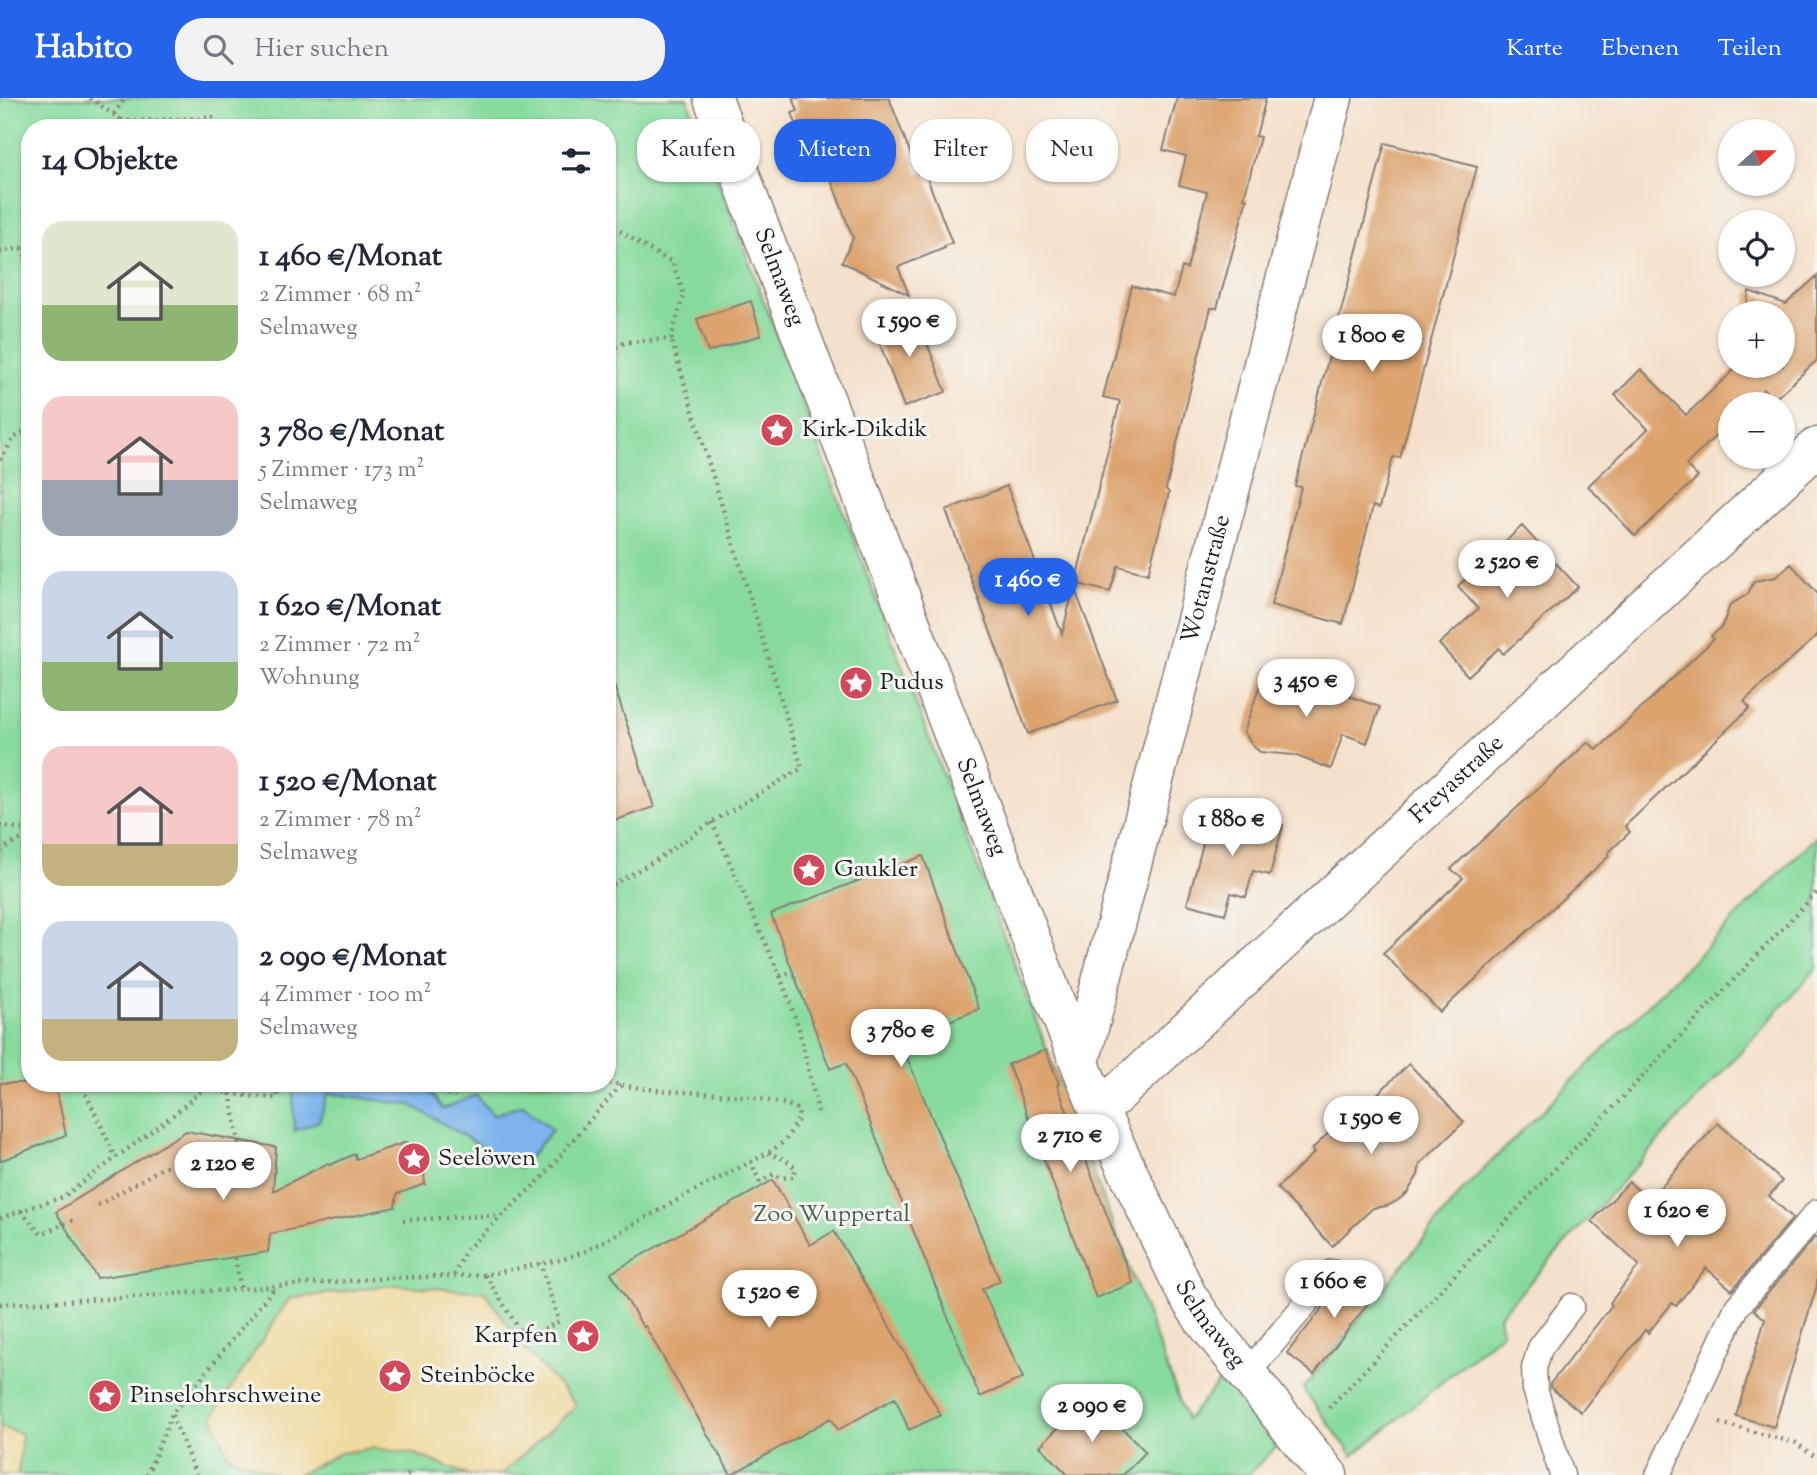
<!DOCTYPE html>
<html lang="de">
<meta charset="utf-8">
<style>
:root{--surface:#fff;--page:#f2f2f3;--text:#1f2937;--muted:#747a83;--accent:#2563eb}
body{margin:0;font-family:"Sorts Mill Goudy",serif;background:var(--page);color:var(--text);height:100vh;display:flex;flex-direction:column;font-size:26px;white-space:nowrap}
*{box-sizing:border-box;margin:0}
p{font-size:23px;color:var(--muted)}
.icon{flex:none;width:38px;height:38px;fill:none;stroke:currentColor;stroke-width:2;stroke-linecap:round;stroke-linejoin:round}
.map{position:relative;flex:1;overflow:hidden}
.drawer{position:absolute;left:21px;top:21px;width:595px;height:973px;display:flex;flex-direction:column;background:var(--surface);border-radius:28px;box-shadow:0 2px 5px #0004}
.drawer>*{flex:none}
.hud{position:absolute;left:637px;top:21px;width:665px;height:63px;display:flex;gap:14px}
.needle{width:46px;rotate:69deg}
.tools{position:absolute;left:1718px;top:21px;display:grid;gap:14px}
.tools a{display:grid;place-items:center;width:77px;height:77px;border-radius:50%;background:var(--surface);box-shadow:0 2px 5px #0004;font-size:35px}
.price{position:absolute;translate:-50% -60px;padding:0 16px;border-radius:24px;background:#fff;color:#222;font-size:23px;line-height:46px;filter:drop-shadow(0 2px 4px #0008)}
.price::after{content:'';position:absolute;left:50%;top:42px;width:21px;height:16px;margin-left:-10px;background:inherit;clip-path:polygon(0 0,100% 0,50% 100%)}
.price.selected{background:var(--accent);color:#fff}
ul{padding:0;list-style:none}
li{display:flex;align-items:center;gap:21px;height:175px;padding:0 21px}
li span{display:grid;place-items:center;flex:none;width:196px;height:140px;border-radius:21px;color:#555}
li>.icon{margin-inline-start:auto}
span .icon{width:84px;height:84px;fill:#fffc;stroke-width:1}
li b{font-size:30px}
h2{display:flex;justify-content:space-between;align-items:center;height:84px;padding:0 21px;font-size:30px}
.chip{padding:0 24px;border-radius:28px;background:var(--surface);box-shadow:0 2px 5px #0004;font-size:24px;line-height:63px}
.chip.selected{background:var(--accent);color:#fff}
header{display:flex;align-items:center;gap:42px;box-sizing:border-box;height:98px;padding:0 35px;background:var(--accent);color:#fff}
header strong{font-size:33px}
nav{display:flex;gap:38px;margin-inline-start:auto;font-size:24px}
.search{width:490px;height:63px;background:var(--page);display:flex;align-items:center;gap:18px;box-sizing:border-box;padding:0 24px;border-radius:28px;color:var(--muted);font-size:26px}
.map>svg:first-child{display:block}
.green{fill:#87db9d;stroke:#527c5c;stroke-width:2;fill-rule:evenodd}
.sand{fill:#eeda9e;stroke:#857b5d;stroke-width:2}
.water{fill:#7cb4eb;stroke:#4c6884;stroke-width:2}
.building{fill:#dca36d}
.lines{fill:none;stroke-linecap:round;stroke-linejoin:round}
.service-casing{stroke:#887e74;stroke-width:27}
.minor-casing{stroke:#887e74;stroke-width:41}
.path{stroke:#887e74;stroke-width:4.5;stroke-dasharray:2 5;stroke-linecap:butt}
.service{stroke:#fff;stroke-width:24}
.minor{stroke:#fff;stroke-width:38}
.labels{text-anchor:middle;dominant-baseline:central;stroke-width:6;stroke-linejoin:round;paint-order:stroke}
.street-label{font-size:24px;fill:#1c1c1c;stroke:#f6f6f2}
.poi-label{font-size:24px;fill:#1c1c1c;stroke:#f6f6f2;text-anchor:start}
.park-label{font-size:24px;fill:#415f49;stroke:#f6f6f2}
</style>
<header>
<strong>Habito</strong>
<div class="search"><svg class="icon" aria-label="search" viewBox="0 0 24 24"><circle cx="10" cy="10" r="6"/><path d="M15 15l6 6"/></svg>Hier suchen</div>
<nav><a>Karte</a><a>Ebenen</a><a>Teilen</a></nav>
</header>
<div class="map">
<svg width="1817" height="1377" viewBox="0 0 1817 1377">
<rect width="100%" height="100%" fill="#f6f6f2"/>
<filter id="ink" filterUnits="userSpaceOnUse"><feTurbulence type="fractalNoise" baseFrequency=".0143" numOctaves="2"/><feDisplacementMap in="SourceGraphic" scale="14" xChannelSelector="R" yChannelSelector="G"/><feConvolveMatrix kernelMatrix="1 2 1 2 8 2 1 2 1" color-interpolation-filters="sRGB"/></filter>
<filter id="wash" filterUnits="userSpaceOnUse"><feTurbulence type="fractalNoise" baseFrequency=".00686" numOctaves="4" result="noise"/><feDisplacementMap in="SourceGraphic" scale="28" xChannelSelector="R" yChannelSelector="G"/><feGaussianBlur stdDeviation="1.57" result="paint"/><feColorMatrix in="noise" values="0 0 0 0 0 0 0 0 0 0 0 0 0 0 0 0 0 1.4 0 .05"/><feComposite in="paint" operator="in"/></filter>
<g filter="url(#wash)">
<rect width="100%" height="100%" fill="#f4e1cb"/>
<path class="green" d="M0 0H687L1187 1322 1222 1280 1276 1349 1248 1377H0ZM30 30H607V985H30Z
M1817 738V870L1499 1218 1502 1234 1353 1358 1303 1291 1462 1093Z"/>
<path class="sand" d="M392 1187 485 1194 524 1250 577 1307 501 1377H468L415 1356 374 1350 340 1355 297 1377H276L228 1357 213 1318 289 1201Z
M0 1329 22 1336 18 1377H0Z"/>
<path class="water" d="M293 985H423L443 1011 476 997 493 1017 523 1007 552 1032 520 1071 411 1007 328 995 319 1023 294 1033Z"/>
<g id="blocks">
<path class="building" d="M793 0H889L918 75 924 72 952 145 944 148 945 150 898 169 909 197 842 164 853 140 827 71 822 73 811 47 805 49 792 15 798 13Z
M1177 0H1266L1256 38 1260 39 1244 100 1247 101 1217 210H1211L1191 288 1166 391 1169 395 1148 476 1118 468 1110 494 1075 485 1120 303 1103 299 1132 188 1174 199 1182 169 1187 171 1207 94 1179 87 1186 58 1163 52Z
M1385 45 1477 69 1400 360 1393 359 1379 410 1373 408 1343 526 1271 507 1301 389 1295 388Z
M1817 178V262L1774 302 1764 291 1748 306H1731V323L1686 367 1698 379 1635 438 1588 388 1648 331 1615 297 1641 271 1686 317 1738 268H1783V215H1745L1749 193 1786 206Z
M751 203 761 237 708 254 697 221Z
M914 212 946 294 904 309 873 228Z
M1007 388 1062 536 1074 489 1117 602 1028 636 946 412Z
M1522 428 1578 489 1503 556 1499 550 1468 578 1439 546 1478 511 1458 488Z
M1791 466 1817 495V538L1744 603 1750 610 1625 728 1630 734 1608 755 1609 758 1440 914 1383 855 1463 780 1451 771 1588 644 1597 652 1714 541 1711 538 1722 529 1730 507 1748 496 1754 483 1776 479Z
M1266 569 1380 609 1367 645 1343 636 1331 671 1294 657 1260 654 1253 648 1244 634Z
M614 587 654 709 607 725V588Z
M1213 708 1283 727 1270 777 1253 773 1246 799 1231 795 1225 816 1187 806Z
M923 758 979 911 900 943 1000 1183 982 1191 1023 1280 980 1299 846 965 830 971 771 816Z
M1046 952 1059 986 1057 987 1133 1185 1096 1200 1008 966Z
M1409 966 1464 1024 1420 1066 1418 1077 1407 1095 1397 1103 1387 1108 1373 1110 1332 1148 1277 1090 1315 1054 1312 1051 1366 999 1370 1003Z
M0 985H55L66 1037 0 1063Z
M1718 1025 1782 1083 1769 1098 1793 1120 1732 1192 1706 1170 1676 1208 1672 1205 1648 1235 1645 1232 1581 1314 1550 1289V1286L1612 1207 1610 1205 1639 1167 1592 1123 1629 1084 1649 1102Z
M186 1033 276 1049 273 1093 328 1065 330 1067 355 1056 356 1061 407 1044 423 1062 425 1086 397 1096 395 1109 270 1136 268 1154 97 1180 56 1114Z
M773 1082 810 1147 834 1133 941 1317 909 1332 895 1300 838 1332 831 1320 731 1377 645 1228 643 1229 611 1175Z
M1815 1139 1817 1141V1187L1774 1329 1736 1318 1765 1221 1754 1212Z
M1354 1167 1381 1188 1314 1276 1287 1255 1343 1184Z
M1090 1298 1146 1354 1123 1377H1068L1040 1348Z"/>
</g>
</g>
<g filter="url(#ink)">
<use href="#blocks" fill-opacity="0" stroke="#887e74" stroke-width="2"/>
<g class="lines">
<defs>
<path id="service" d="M1247 1276 1332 1174
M1562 1377 1535 1291 1534 1270 1540 1250 1572 1208
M1658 1377 1737 1209 1817 1114"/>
<g id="minor">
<path id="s1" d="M713 0 751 106 1054 901 1099 1013 1187 1197 1203 1221 1328 1377"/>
<path id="s2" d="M1080 964 1333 0"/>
<path id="s3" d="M1099 1013 1817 349"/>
</g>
</defs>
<use href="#service" class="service-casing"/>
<use href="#minor" class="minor-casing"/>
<path class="path" d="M90 0 121 22 115 30
M114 16 125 0
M121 22 135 23 219 19
M607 128 617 131 646 150 672 164 684 196 671 241 627 244 607 252
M21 150 30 166
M0 154 21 150 30 143
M0 362 14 340 30 330
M712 724 780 878 798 927 819 1017
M0 727 30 733
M0 752 30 737
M607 790 658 761 712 724 802 670 671 241
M780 878 792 874
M77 985 87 998 116 1060
M439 985 450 999 478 985
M203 991 248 998 277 1000 278 985
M751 1063 761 1088
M759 1084 774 1076 781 1080 793 1079 796 1070 784 1061 768 1055
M98 1107 192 1053 238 1052 239 1043 230 995
M21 1113 41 1136 74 1122
M0 1120 63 1099 176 1015 203 991 206 985
M403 1122 502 1117
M235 1160 241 1192
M454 1177 466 1152 545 1077 576 1038 621 987
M485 1177 526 1242 559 1223 540 1165
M0 1206 105 1201 387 1180 485 1177 564 1161 586 1153 688 1096 768 1055 785 1043 799 1020 798 1012C789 1005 777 1005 767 1002 714 992 659 997 607 984
M1329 1310 1817 794
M172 1317 196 1377
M1720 1325 1796 1345 1817 1360
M147 1377 172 1316 275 1189
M407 1377H413"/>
<use href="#service" class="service"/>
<use href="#minor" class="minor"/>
</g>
</g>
<defs>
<symbol id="sight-disc" viewBox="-11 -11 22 22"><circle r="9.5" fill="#d1495b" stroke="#f6f6f2"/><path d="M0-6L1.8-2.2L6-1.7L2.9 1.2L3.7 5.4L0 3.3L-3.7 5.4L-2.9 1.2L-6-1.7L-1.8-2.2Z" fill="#fff"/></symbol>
</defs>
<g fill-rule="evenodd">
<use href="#sight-disc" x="758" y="313" width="38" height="38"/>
<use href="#sight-disc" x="837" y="566" width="38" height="38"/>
<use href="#sight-disc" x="790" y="753" width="38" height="38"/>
<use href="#sight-disc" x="395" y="1042" width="38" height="38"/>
<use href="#sight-disc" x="564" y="1219" width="38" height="38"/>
<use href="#sight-disc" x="376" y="1259" width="38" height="38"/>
<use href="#sight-disc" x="86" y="1279" width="38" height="38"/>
</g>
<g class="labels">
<g class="street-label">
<text stroke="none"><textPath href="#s1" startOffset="191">Selmaweg</textPath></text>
<text stroke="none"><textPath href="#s2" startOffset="499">Wotanstraße</textPath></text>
<text stroke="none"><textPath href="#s3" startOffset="488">Freyastraße</textPath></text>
<text stroke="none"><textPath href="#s1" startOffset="758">Selmaweg</textPath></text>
<text stroke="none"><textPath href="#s1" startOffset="1325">Selmaweg</textPath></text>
</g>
<g class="poi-label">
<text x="802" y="332">Kirk-Dikdik</text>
<text x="880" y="585">Pudus</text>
<text x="834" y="772">Gaukler</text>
<text x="438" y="1061">Seelöwen</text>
<text x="558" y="1238" text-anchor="end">Karpfen</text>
<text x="420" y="1278">Steinböcke</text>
<text x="130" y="1298">Pinselohrschweine</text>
</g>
<g class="park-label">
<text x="832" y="1117">Zoo Wuppertal</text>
</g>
</g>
</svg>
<div class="tools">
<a><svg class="needle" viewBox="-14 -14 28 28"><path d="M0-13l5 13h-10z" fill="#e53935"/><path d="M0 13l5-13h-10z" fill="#747a83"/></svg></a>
<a><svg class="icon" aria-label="locate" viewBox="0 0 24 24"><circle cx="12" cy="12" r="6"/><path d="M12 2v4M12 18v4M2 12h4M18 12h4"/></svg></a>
<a>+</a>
<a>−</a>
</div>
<b class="price" style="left:909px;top:261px">1 590 €</b>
<b class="price" style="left:1372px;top:276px">1 800 €</b>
<b class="price" style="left:1507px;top:502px">2 520 €</b>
<b class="price selected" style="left:1028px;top:520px">1 460 €</b>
<b class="price" style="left:1306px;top:621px">3 450 €</b>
<b class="price" style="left:1232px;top:760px">1 880 €</b>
<b class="price" style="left:901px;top:971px">3 780 €</b>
<b class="price" style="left:1371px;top:1058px">1 590 €</b>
<b class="price" style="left:1070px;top:1076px">2 710 €</b>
<b class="price" style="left:223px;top:1104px">2 120 €</b>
<b class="price" style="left:1677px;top:1151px">1 620 €</b>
<b class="price" style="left:1334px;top:1222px">1 660 €</b>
<b class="price" style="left:769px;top:1232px">1 520 €</b>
<b class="price" style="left:1092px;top:1346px">2 090 €</b>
<div class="hud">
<a class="chip">Kaufen</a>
<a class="chip selected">Mieten</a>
<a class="chip">Filter</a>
<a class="chip">Neu</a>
</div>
<section class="drawer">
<h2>14 Objekte<svg class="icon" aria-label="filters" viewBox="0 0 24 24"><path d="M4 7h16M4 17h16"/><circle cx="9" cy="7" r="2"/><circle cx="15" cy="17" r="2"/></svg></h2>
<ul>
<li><span style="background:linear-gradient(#dfe7d0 60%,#8fb573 0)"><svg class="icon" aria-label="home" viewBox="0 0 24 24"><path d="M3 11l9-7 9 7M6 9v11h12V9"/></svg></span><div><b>1 460 €/Monat</b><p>2 Zimmer · 68 m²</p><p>Selmaweg</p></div></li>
<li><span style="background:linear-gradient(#f6c9c9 60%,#9aa5b1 0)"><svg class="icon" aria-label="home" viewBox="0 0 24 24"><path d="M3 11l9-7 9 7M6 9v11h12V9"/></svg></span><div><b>3 780 €/Monat</b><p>5 Zimmer · 173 m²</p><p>Selmaweg</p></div></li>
<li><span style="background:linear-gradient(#c9d6e8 65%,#8fb573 0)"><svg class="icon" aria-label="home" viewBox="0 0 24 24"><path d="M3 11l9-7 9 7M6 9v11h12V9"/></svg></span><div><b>1 620 €/Monat</b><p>2 Zimmer · 72 m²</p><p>Wohnung</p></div></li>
<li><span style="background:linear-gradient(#f6c9c9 70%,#c2b280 0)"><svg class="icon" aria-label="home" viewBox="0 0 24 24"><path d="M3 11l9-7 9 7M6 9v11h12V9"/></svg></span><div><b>1 520 €/Monat</b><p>2 Zimmer · 78 m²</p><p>Selmaweg</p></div></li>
<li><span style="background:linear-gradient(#c9d6e8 70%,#c2b280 0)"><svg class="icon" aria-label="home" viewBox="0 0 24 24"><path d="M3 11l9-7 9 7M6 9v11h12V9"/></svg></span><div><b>2 090 €/Monat</b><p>4 Zimmer · 100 m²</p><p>Selmaweg</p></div></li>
</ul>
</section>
</div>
